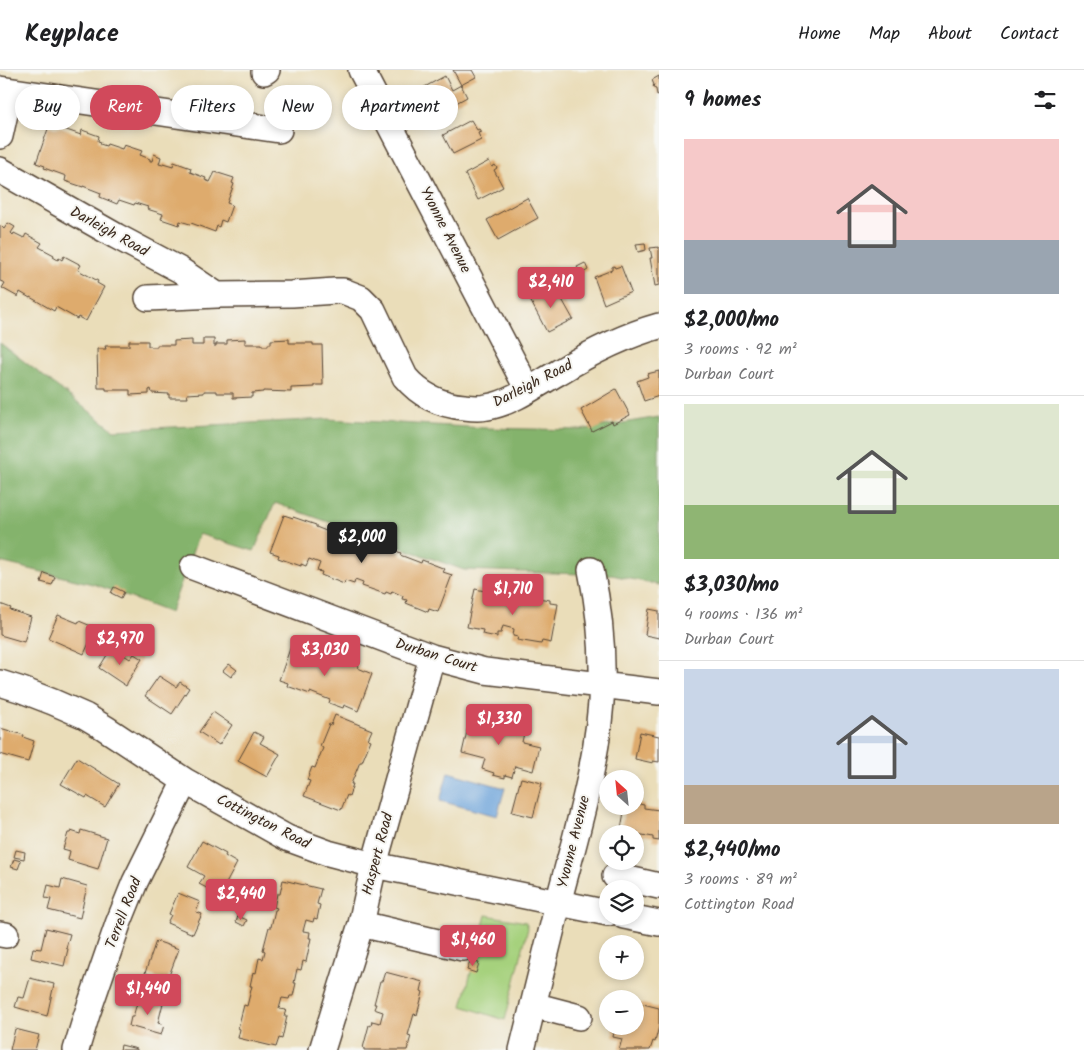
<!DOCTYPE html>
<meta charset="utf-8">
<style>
:root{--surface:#fff;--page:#f2f2f2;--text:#202124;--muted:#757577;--line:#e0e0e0;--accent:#d1495b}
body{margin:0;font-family:Kalam,sans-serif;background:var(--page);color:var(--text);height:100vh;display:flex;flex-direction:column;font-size:19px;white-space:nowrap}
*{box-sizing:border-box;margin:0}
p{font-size:16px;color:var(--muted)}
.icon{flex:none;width:28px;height:28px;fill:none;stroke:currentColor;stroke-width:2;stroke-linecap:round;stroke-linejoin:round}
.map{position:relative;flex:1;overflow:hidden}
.sheet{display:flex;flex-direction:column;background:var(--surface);width:425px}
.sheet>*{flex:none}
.top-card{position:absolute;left:15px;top:15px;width:475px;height:45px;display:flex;gap:10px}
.needle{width:32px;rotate:333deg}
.fabs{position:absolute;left:599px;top:700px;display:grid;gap:10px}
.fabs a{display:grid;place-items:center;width:45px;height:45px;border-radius:50%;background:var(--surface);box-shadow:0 2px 8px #0003;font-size:25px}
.price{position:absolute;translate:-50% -42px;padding:0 11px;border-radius:5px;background:var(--accent);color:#fff;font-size:16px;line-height:32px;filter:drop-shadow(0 1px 2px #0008)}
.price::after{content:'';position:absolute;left:50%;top:30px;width:15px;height:11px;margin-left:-8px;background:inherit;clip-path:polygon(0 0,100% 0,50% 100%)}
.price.selected{background:#222;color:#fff}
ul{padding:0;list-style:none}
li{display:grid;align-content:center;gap:10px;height:265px;padding:0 25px}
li+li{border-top:1px solid var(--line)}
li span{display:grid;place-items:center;height:155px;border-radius:0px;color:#555}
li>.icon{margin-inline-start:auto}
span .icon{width:90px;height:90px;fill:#fffc;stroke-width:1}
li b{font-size:21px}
h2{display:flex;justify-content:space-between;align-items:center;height:60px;padding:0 25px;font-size:21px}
.chip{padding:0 18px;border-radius:22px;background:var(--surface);box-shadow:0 2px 8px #0003;font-size:18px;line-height:45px}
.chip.selected{background:var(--accent);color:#fff}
header{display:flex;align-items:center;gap:30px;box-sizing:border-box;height:70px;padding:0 25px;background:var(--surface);border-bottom:1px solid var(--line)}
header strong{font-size:24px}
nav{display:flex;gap:28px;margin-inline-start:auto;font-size:18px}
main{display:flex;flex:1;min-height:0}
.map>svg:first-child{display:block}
.green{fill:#a6d17d;stroke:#707e4e}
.forest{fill:#84b36c;stroke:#606e45}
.water{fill:#6ca3da;stroke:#54667c}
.building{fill:#deab6d}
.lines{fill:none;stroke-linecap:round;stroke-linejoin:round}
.minor-casing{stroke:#554535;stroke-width:28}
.minor{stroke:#fff;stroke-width:25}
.labels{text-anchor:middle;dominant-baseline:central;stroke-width:4;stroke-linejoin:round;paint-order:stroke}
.street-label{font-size:15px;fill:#3b2a1e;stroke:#f6f6f2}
</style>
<header>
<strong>Keyplace</strong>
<nav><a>Home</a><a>Map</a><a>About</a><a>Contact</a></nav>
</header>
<main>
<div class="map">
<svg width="659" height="980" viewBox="0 0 659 980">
<rect width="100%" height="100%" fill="#f6f6f2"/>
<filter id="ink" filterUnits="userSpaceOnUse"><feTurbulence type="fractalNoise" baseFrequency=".02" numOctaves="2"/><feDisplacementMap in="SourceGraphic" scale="10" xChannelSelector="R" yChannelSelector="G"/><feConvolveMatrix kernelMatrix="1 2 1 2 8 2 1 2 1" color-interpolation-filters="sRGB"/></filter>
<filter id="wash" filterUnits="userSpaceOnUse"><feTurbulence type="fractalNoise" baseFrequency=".0096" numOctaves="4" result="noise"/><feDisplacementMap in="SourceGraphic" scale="20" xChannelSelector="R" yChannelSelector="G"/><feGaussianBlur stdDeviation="1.12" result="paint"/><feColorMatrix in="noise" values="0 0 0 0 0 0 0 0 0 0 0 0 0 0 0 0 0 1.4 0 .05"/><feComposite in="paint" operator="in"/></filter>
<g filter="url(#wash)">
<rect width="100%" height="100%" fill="#eaddb9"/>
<path class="green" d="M486 845 526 852 528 858 505 950 462 936Z"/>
<path class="forest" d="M0 273 114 360 328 349 486 358 580 360 659 347V515L612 505 464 500 275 433 254 481 199 464 170 543 97 515 0 492Z"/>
<path class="water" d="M448 702 505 718 497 746 440 731Z"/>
<g id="blocks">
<path class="building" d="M453 0H472L476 7 461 15Z
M445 6 452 20 461 15 467 27 434 45 419 20Z
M659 6V24L657 25 656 19H655L653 16 654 15 652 10Z
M471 50 477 60 479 59 481 62 478 63 481 70 453 84 443 65Z
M49 56 57 59 58 57 81 65 82 60 99 66 98 71 101 72 100 74 106 76 107 74 122 79 124 75 142 81 140 85 150 89V91H152L154 84 161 87 159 94 163 95V93L173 96 174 92 191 98 190 102 206 108 205 110 210 112 215 102 234 108 232 113 234 114 227 133 232 135 226 152 221 150 219 157 217 156 215 162 191 153 190 154 180 151 179 155 161 149 163 144 147 139 148 137 135 133 134 135 119 130 117 134 100 127 101 123 83 116V117L65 111 66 106 44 98 45 96 36 93Z
M489 91 492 97 495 95 497 98 494 100 503 117 478 130 465 104Z
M527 128 538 148 498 170 487 150Z
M8 153 15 157 11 163 13 165 14 163 24 168 26 164 42 173 39 177 54 185 53 187 58 190 59 188 62 190 64 186 81 195 78 200 98 211 97 213 104 217 86 251 78 247 77 249 56 237 54 241 30 227V228L20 222 18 227 2 218 5 213 0 211V155L4 159Z
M645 173 646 180 638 182 636 174Z
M659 177V215L655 216 650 188H652L650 178Z
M585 193 588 200 581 204 577 197Z
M614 196 615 198 621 196 631 222 604 234 594 207 612 200V197Z
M554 215 573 249 547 262 529 228Z
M203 269H214V276H216V274H227V270L245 269V274H262V276H268V274H271V270L289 269V273H313V275H322L323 315H314V317L291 318V322L263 321V322L252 323V327L233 328V323H217V321H204V323L187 324 188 328H169V324L152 323 151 319 149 320V324L130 325V320H106V318H98L97 279H106L105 276H129V271H148V276H151V277H157V275H174V271L192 270V275H203Z
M659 301V326L644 331 637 311 648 307 647 304Z
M616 319 630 345 613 354 612 351 592 361 581 340Z
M284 445 293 448V447L316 455V457L336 465 337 463 360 471 359 474 366 477 368 473 377 477 378 474 401 483 400 485 421 493 422 490 445 499 443 502 452 505 438 542 429 539 428 542 406 533 407 530 402 529 403 526 392 521 391 524 386 522 385 524 362 516 363 513 355 510 354 514 345 511 344 514 321 505 322 502 317 501 320 493 309 489 306 496 301 494V496L278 488 279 485 270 482Z
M44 503 55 507 52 515 41 512Z
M114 517 124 522 121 528 111 523Z
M475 519 490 522 491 519 505 522 504 524 525 528 526 526 550 530V533L558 534 551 573 542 571 541 574 517 570 518 567 513 566 514 559 503 556 501 563H497V567L482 564 483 560 467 557Z
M0 534 11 538 10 540 31 547 24 572 0 565Z
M649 539 659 541V568L645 565Z
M58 545 78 553 79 551 96 558 84 584 48 568Z
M292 573 302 576 303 574 326 582 324 585 344 593 345 591 359 596 358 598 372 604 358 641 344 635 343 638 329 633 330 630 310 622V624L287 616 288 613 279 610Z
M112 577 130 589 134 584 142 589 127 613V614L126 616 99 598Z
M229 594 237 600 231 607 223 601Z
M159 606 176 617 180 612 189 618 172 644 145 626Z
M213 642 232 655 219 675 199 662Z
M482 642 503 648 501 657 520 660V662L524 663 522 672 539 676 533 701 515 696 512 707 505 705V708L493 705 494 703 482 699 485 689 462 683 470 648 479 651Z
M335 645 372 660 368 669 371 670 362 692H360L351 714H353L349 726 347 725 341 740 304 726 310 711 307 710 312 697 315 698 323 678 320 676 329 654 331 655Z
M0 658 24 665 23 667 34 671 28 692 0 684Z
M254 662 264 667 260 673 280 684 267 707 238 691Z
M640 662 659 666V692L653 691V693L635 689Z
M77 688 119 714 105 737 87 726 86 728 61 714Z
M521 708 542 713 533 747 512 742Z
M635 733 644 735V738L659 740V771L653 770V767L637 764 638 762 621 759 625 736H635Z
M81 760 107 768 98 799 68 790 70 781 63 779 68 763H70L71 761 80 764Z
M202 771 226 784 225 786 237 793 220 825 199 814 204 806 188 797Z
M16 780 25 782 24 789 14 787Z
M14 789 21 791 18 799 11 797Z
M62 809 87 816 80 848 48 840 51 829 45 828 48 815 60 818Z
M283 810 321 819 317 834 320 835 317 849 314 848 313 852 306 850 303 861 310 862 309 868H311L306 892 303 891 301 900 297 899 294 913H296L293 926H290L289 929 282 928 279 939 286 940 284 946H287L282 969 279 968 276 977 238 968 240 959 238 958 244 935 247 936 252 916H250L253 902 256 903 259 888 263 889 265 881 263 880 269 857H271L275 840H276L277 838 274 837 277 824H280Z
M178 823 200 832 196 842 202 844 193 864 167 853 171 845 169 844Z
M238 846 247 850 244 856 236 852Z
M46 858 70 864 66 878 68 879 64 896 31 888 33 878 41 879Z
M156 871 179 879 167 911 145 903Z
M470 891 479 893 476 903 467 900Z
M385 902 423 912 421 921 423 922 417 945 414 944 408 965 411 966 407 980H364V978H363L369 955 371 956 372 951 380 953 383 942 374 939 376 934H374L380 911H382Z
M30 908 54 914 47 946 15 937 18 927 24 928Z
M139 926 163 933 158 953 164 955 161 965 129 956 131 947H133Z
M635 932 659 938V956L655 972 653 971 650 980H619L622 969 613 967 614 962H612L614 956H635Z
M15 959 39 965 35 980H10Z
M121 975 137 979V980H120Z"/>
</g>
</g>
<g filter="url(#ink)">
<use href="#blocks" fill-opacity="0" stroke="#554535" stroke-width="1"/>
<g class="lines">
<defs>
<path id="minor" d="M361 0 528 320
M264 2 267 0
M0 19 279 60
M0 66 10 21
M0 100 116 166 180 200 217 225 292 224 335 221H343L361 228 373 240 405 307C421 326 440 335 464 337 472 338 479 339 487 337 510 334 538 314 559 302 590 283 623 266 659 256
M148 228 217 225
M193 497 432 587 485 601 659 622
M0 613 22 620 53 632 85 646 105 658 185 711 287 768 328 783 374 795 608 843
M615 806 659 816
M624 846 659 853
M361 854 463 878
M0 864 6 865
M533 935 579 947
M76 980 87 944 118 854 135 812 185 711
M322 980 361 854 374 795 432 587
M522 980C535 927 548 874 561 822 579 754 600 684 602 613 603 575 599 538 591 500"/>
</defs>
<use href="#minor" class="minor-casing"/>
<use href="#minor" class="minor"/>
</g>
</g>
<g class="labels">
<g class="street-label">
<text transform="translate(445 160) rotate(63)">Yvonne Avenue</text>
<text transform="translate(109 162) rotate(29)">Darleigh Road</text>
<text transform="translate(533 314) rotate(-27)">Darleigh Road</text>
<text transform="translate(436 586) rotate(17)">Durban Court</text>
<text transform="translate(263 752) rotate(27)">Cottington Road</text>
<text transform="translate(574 772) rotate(-76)">Yvonne Avenue</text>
<text transform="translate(378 784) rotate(-75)">Haspert Road</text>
<text transform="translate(124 843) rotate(-69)">Terrell Road</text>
</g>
</g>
</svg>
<div class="fabs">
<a><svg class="needle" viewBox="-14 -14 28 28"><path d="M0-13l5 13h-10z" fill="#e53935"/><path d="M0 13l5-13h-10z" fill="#757577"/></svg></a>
<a><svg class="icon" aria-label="locate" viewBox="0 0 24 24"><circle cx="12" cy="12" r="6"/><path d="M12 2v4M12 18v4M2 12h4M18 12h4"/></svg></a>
<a><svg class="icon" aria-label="layers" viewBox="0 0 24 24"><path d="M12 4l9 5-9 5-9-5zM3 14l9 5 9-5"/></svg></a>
<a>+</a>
<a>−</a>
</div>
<b class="price" style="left:551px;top:239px">$2,410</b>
<b class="price selected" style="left:362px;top:494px">$2,000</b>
<b class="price" style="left:513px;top:546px">$1,710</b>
<b class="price" style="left:120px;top:596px">$2,970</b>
<b class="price" style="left:325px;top:607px">$3,030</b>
<b class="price" style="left:499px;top:676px">$1,330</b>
<b class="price" style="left:241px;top:851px">$2,440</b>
<b class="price" style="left:473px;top:897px">$1,460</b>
<b class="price" style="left:148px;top:946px">$1,440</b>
<div class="top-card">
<a class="chip">Buy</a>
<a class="chip selected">Rent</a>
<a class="chip">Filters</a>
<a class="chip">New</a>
<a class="chip">Apartment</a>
</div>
</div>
<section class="sheet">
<h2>9 homes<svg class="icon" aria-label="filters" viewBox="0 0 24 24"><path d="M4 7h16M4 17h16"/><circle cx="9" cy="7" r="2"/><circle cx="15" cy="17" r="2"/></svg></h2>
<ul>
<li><span style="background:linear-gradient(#f6c9c9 65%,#9aa5b1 0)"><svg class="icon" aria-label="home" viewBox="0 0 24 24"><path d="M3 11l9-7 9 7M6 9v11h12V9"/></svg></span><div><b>$2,000/mo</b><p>3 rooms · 92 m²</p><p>Durban Court</p></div></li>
<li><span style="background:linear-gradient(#dfe7d0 65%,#8fb573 0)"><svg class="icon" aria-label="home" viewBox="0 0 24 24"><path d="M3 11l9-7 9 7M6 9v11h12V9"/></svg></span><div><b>$3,030/mo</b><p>4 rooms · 136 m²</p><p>Durban Court</p></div></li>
<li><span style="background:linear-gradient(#c9d6e8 75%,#b9a48a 0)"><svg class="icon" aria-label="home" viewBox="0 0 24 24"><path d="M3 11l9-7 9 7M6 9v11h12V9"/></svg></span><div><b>$2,440/mo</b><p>3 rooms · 89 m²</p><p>Cottington Road</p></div></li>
</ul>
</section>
</main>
